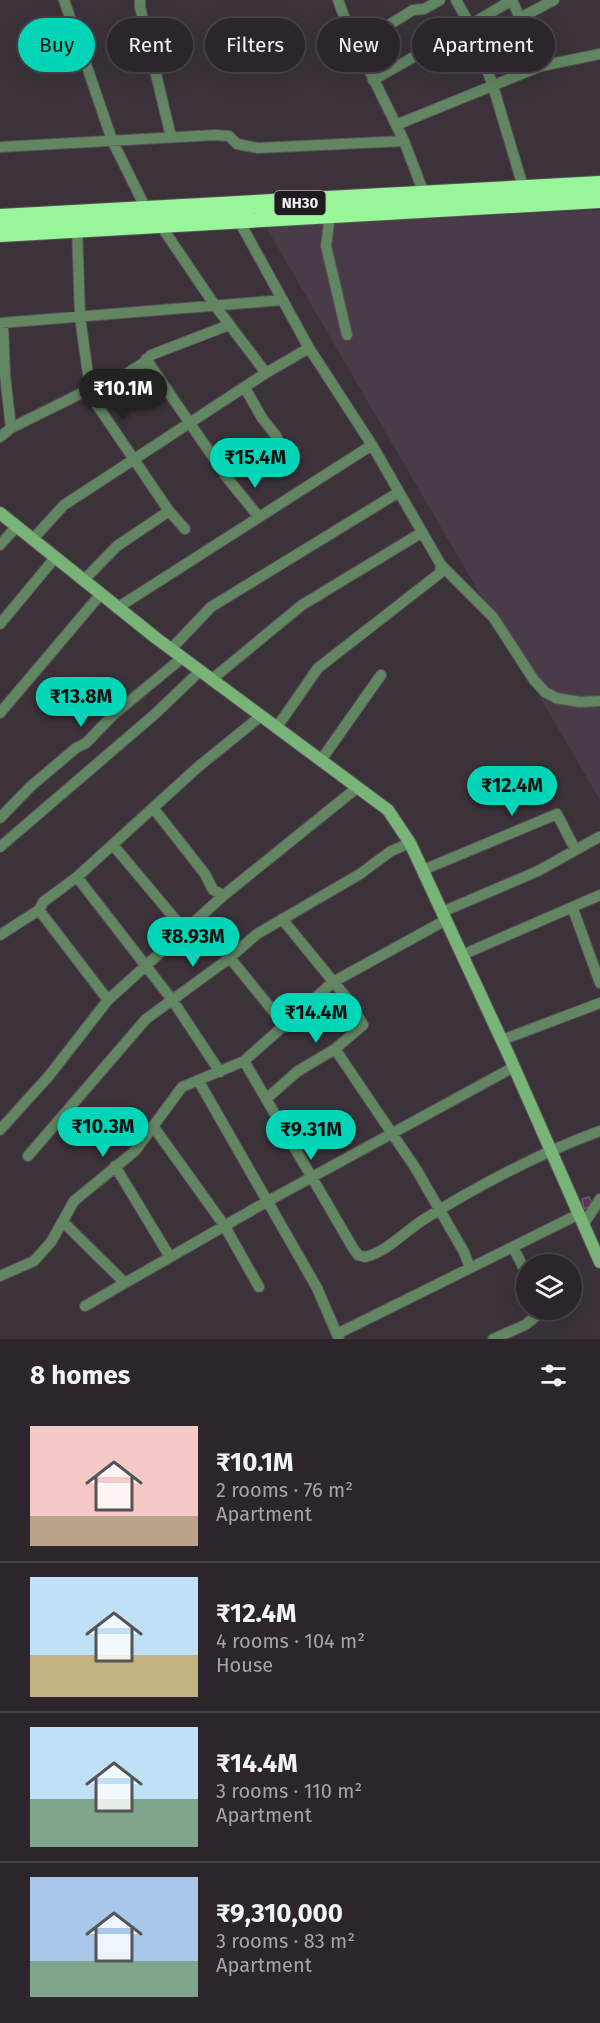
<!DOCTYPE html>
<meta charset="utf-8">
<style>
:root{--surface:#2c262c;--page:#342e34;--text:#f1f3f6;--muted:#a6a5a9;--line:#484348;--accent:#00d5b7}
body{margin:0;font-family:"Fira Sans",sans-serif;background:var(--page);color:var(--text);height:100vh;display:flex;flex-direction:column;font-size:22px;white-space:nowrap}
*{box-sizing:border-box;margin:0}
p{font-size:20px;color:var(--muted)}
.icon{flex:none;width:33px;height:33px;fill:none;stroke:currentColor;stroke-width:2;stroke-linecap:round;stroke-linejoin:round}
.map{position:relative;height:1339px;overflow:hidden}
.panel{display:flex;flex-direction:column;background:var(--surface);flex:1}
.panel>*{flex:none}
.hud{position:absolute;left:18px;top:18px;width:564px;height:54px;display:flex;gap:12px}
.tools{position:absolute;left:516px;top:1254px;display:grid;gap:12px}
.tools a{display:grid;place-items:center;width:66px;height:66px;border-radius:50%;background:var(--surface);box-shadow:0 6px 24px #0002,0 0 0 2px var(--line);font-size:30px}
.price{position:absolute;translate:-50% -51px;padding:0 14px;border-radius:21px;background:var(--accent);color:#111;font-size:20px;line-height:39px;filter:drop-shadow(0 2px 3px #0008)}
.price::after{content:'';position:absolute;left:50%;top:36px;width:18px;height:14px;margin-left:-9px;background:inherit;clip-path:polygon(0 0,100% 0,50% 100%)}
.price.current{background:#222;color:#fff}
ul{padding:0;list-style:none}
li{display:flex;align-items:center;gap:18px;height:150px;padding:0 30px}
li+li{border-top:2px solid var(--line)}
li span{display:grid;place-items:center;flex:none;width:168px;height:120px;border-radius:0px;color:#555}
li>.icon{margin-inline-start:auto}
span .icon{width:72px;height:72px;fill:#fffc;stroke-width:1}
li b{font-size:26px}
h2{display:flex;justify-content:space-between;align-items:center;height:72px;padding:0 30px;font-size:26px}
.tag{padding:0 21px;border-radius:27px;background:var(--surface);box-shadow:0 6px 24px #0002,0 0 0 2px var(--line);font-size:21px;line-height:54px}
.tag.current{background:var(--accent);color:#111}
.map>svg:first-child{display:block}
.built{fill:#493c48}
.building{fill:#60315f;stroke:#696069;stroke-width:1.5}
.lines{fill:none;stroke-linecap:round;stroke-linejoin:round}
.street-casing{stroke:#595158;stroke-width:12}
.secondary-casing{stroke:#595158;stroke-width:14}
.highway-casing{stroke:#595158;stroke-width:20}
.street{stroke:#628661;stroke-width:10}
.secondary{stroke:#78b378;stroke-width:12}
.highway{stroke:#98f599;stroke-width:18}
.labels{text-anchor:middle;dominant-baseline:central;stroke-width:4.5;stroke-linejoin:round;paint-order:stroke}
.shield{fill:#1f1c1f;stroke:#b6b1b6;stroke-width:1.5}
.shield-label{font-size:15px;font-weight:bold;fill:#f7f1f6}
</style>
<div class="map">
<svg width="600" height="1339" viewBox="0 0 600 1339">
<rect width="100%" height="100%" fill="#3b323a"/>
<path class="built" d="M600 210V800L266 227Z"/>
<path class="building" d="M589 1197 593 1205 584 1209 582 1199Z"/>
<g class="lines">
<defs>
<path id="street" d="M64 0 112 140 147 211
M140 0V7L171 137
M338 0 348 27 404 141 425 196
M520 18 512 0 470 25 493 86 524 190
M356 45 413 10 424 9 440 0
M541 66 520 18 554 0
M373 80 470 25 456 0
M396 125 541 66 600 54
M0 147 215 135 229 136 237 144 258 148 404 141
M330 215 326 246 347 335
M238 219 309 348 372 445 441 565 493 617 534 680 545 692 556 698 580 702 600 701
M159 223 216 307 266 373
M77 227 80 317 91 396 169 511 117 546 83 581
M0 323 283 300
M3 323 5 375 11 428
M146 359 228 479 259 517
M245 388 262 418 277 437
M91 396 145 362 151 355 229 325
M0 437 11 428 90 389
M169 511 185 529
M32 540 64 505 266 373 309 348
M0 545 16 527
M117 608 372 445
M0 624 54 559
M171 649 211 607 399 492
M211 680 302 605 421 533
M0 713 100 595
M277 727 318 668 440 573 441 565
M321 760 381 675
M154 809 205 874 213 890 224 895
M0 818 30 787 76 748 86 743 113 715 182 658
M113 845 186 932
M0 847 155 714 200 671
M423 870 557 814 575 849
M77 877 173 1001 220 1072
M573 909 600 983
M39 910 108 1000
M442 912 538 871 599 837
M0 935 39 910 43 902 77 877 198 767 261 716
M462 955 600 895
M230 958 286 1027
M502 1040 600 1003
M335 1049 416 1169 464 1252 470 1268
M244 1061 353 1248 358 1255 365 1257C387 1252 404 1232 423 1220 475 1187 542 1152 600 1131
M198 1080 317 1288 339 1339
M266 1099 298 1071 335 1049 363 1025 350 1002 282 919
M153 1126 224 1225 259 1287
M0 1130 48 1077 108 1000 224 895 358 787
M28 1156 146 1019 227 960 257 934 360 874 391 851 410 843
M115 1166 170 1257
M63 1222 125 1283 85 1306
M583 1225 600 1199
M513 1247 526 1273
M0 1276 34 1261 51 1242 74 1201 135 1151 182 1087 244 1061 333 982 446 920
M125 1283 268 1201 514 1067
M337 1334 579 1214
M493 1339 525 1325 544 1310"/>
<path id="secondary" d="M0 513 156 638 388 810 410 843 510 1058 600 1262"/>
<path id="highway" d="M0 218 600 185
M0 233 600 199"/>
</defs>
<use href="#street" class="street-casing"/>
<use href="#secondary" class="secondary-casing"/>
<use href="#highway" class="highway-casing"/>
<use href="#street" class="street"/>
<use href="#secondary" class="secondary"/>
<use href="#highway" class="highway"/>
</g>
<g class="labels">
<rect class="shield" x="274.5" y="191" width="51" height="24" rx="4.5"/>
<g class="shield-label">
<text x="300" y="203">NH30</text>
</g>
</g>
</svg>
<div class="tools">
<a><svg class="icon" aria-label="layers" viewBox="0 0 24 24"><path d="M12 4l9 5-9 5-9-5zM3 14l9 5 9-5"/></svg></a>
</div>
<b class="price current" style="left:123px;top:420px">₹10.1M</b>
<b class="price" style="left:255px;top:489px">₹15.4M</b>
<b class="price" style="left:81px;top:728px">₹13.8M</b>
<b class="price" style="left:512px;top:817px">₹12.4M</b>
<b class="price" style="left:193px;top:968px">₹8.93M</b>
<b class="price" style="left:316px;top:1044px">₹14.4M</b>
<b class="price" style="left:103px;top:1158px">₹10.3M</b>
<b class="price" style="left:311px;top:1161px">₹9.31M</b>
<div class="hud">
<a class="tag current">Buy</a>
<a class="tag">Rent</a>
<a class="tag">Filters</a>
<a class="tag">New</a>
<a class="tag">Apartment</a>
</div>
</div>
<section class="panel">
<h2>8 homes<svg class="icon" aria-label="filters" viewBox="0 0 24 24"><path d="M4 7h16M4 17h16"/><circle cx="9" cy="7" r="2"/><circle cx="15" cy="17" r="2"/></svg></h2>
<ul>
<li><span style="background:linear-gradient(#f6c9c9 75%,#b9a48a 0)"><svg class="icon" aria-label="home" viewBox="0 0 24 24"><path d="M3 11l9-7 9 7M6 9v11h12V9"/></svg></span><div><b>₹10.1M</b><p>2 rooms · 76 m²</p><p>Apartment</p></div></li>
<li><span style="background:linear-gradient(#bfe0f5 65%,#c2b280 0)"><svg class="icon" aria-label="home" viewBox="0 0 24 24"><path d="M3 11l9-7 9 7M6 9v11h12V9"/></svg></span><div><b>₹12.4M</b><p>4 rooms · 104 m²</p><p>House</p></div></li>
<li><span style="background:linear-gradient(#bfe0f5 60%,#7fa58c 0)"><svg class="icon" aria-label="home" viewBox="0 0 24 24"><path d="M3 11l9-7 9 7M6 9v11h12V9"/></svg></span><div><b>₹14.4M</b><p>3 rooms · 110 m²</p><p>Apartment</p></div></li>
<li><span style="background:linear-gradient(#a9c7e8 70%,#7fa58c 0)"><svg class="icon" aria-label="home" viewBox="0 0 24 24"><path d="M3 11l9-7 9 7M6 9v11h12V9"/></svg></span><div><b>₹9,310,000</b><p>3 rooms · 83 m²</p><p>Apartment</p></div></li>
</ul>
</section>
